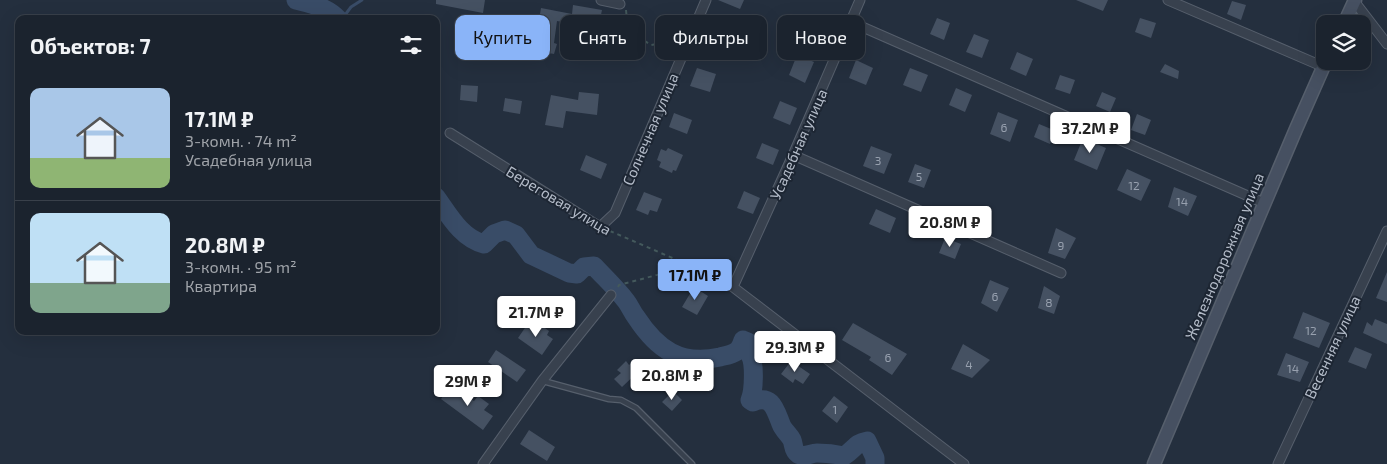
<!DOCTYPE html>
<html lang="ru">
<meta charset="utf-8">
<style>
:root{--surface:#1b232e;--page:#242b36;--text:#f1f3f6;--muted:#a0a4aa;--line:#39404a;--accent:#8ab4f8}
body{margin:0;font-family:"Exo 2",sans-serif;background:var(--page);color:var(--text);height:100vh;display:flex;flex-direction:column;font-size:19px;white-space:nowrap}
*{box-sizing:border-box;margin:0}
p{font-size:16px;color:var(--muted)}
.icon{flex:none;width:28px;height:28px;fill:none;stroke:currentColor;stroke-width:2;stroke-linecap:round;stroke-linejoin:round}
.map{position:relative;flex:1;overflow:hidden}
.side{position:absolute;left:15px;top:15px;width:425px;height:320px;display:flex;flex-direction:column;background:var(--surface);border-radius:10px;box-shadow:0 5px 20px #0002,0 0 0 1px var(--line)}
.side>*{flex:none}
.top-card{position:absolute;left:455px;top:15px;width:475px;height:45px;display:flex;gap:10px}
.buttons{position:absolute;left:1316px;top:15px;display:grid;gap:10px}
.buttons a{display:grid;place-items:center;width:55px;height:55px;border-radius:10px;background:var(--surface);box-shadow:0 5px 20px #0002,0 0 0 1px var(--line);font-size:25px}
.price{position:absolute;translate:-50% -42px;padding:0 11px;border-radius:5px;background:#fff;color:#222;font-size:16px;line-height:32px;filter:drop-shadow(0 1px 2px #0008)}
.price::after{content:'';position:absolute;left:50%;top:30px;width:15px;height:11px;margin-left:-8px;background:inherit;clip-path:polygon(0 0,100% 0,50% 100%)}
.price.on{background:var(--accent);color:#111}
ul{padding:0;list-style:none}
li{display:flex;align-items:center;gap:15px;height:125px;padding:0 15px}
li+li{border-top:1px solid var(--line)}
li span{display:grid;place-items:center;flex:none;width:140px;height:100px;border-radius:10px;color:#555}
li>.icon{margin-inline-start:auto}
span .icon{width:60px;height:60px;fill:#fffc;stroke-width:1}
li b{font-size:21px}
h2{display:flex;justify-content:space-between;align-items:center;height:60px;padding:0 15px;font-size:21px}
.pill{padding:0 18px;border-radius:10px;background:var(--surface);box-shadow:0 5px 20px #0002,0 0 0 1px var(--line);font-size:18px;line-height:45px}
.pill.on{background:var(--accent);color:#111}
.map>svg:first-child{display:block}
.water{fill:#394c67}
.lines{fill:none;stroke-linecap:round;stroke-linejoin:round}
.stream{stroke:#394c67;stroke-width:3}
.river{stroke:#394c67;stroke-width:19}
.building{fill:#455162}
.lane-casing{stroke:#565f6c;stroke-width:7}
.street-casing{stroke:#565f6c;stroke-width:11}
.secondary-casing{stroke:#565f6c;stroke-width:15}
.path{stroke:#44595c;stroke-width:2;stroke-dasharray:4 4;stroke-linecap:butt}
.lane{stroke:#38414e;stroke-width:4.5}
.street{stroke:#38414e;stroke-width:9}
.secondary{stroke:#465061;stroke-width:12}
.labels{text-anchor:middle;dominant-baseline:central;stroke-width:4;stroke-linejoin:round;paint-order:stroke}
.number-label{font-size:12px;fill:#98a1af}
.street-label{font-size:15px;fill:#b4bcc9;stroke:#1d2633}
</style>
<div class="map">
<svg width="1387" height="464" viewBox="0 0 1387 464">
<rect width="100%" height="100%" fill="#242f3e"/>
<path class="water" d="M520 235H523L531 241 529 253 520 251 516 246Z"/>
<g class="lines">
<path class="stream" d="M342 19 351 7 362 0"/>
<path class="river" d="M296 0C311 4 327 7 338 19
M436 197C449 215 461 238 484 244L494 234 505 230 516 235 531 255 569 273 577 274 584 267 594 266C605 278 616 288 626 301 630 306 632 312 636 317 657 349 680 366 720 357 732 354 739 354 743 340L748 342 751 345 750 355C755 363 754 391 750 400L753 402C772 394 775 409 781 424 783 430 789 434 792 440 794 445 793 451 798 454 805 458 810 453 817 453 826 453 835 454 844 456 854 450 855 443 867 441L875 458V464"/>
</g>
<path class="building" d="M436 0H485L483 13 436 4Z
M718 0H744L740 9Z
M1076 0H1108L1103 11Z
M1232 1 1246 5 1241 20 1227 14Z
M573 5 602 10 598 29 557 21 554 43 557 44 554 54 543 52 549 28 538 26 541 8 572 14Z
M817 14 834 21 826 42 809 35Z
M937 18 950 23 944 40 930 34Z
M1140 18 1156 23 1151 38 1135 32Z
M710 26 729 33 723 52 704 46Z
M974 34 989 40 982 58 966 52Z
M1017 52 1033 59 1026 76 1010 69Z
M797 55 814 62 805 83 789 75Z
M856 60 873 68 866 85 849 78Z
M1165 64 1179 71 1178 79 1160 72Z
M697 68 716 74 710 92 690 86Z
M910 68 928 75 921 92 903 85Z
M1060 75 1075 80 1070 94 1055 89Z
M461 85 478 86 477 102 460 100Z
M956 88 972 95 965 112 949 105Z
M579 92 599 94 597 115 566 111 563 128 545 125 551 95 578 100Z
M1102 92 1116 98 1110 112 1096 106Z
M505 98 522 101 520 114 503 111Z
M780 101 797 108 790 125 773 118Z
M998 112 1018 120 1010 142 990 134Z
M674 113 692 120 687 134 669 127Z
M1137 114 1151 120 1145 135 1131 130Z
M1039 124 1056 131 1050 144 1034 137Z
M1083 138 1106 148 1097 170 1074 160Z
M762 143 779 150 773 165 756 158Z
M871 146 892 154 884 174 863 166Z
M668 148 683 155 676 171 673 170 672 173 659 167 661 162 657 160 661 149 666 151Z
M586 155 607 164 601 179 580 170Z
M915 164 931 170 924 188 908 182Z
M1127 169 1151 180 1141 201 1117 190Z
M1174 187 1197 196 1188 216 1168 207Z
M744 191 760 198 753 214 737 208Z
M644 192 662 199 657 212 650 210 648 215 636 210Z
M876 209 896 218 890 233 869 224Z
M1056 228 1076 238 1065 259 1048 253Z
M945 238 961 244 955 259 939 253Z
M1387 272V302L1376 298Z
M990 280 1009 288 997 312 981 303Z
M1044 286 1060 296 1054 314 1038 308Z
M694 287 708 296 697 315 682 307Z
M1303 312 1330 323 1319 348 1293 338Z
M1375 319 1387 324V344L1363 333 1367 322 1372 326Z
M529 322 535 327 538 323 549 331 547 335 553 339 542 355 518 338Z
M853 323 907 354 892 375 869 360 871 357 842 340Z
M963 344 990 360 972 378 951 369Z
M1355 347 1372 354 1366 369 1348 362Z
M496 350 526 370 517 382 488 362Z
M1286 353 1309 362 1300 382 1277 375Z
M626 361 629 365 634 361 641 369 622 387 614 379 621 373 617 370Z
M791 361 810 374 803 384 795 379 793 383 781 374Z
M451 385 474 401 478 396 489 404 484 410 493 416 483 430 441 399Z
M673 391 682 400 672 411 662 402Z
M834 396 848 407 837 423 822 411Z
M529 430 555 447 547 461 520 444Z"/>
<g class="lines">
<defs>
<path id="lane" d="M543 381 609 399 621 400 636 408 692 464"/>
<path id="street" d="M601 0 620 4
M860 0 793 155 733 287 964 464
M1168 0 1324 67
M1354 1 1387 44
M851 22 1264 203
M450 133 600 227 615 213 706 0
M793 155 1061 273
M483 464 542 381 611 295
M1278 464 1387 231"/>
<path id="secondary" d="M1344 24 1355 0
M1154 464 1296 129 1326 61"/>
</defs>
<use href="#lane" class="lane-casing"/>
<use href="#street" class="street-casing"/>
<use href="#secondary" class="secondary-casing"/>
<path class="path" d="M626 10 628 30 651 45 678 40
M610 231 691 266 724 283
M618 287 619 285 691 266"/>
<use href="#lane" class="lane"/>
<use href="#street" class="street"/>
<use href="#secondary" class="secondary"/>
</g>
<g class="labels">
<g class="number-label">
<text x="1004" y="127">6</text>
<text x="878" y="160">3</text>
<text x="919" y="176">5</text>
<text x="1134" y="185">12</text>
<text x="1182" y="201">14</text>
<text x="1061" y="245">9</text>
<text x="995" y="296">6</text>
<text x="1049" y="302">8</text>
<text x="1311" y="330">12</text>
<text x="888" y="357">6</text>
<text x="969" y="364">4</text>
<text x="1293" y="368">14</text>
<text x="835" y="409">1</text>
</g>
<g class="street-label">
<text transform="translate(650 129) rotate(-67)">Солнечная улица</text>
<text transform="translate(798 144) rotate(-66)">Усадебная улица</text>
<text transform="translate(559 200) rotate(31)">Береговая улица</text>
<text transform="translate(1224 256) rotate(-67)">Железнодорожная улица</text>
<text transform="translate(1332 347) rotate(-65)">Весенняя улица</text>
</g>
</g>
</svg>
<div class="buttons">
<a><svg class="icon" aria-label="layers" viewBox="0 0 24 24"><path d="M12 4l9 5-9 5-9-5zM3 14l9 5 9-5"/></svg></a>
</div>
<b class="price" style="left:1090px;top:154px">37.2M ₽</b>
<b class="price" style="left:950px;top:248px">20.8M ₽</b>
<b class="price on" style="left:695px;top:301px">17.1M ₽</b>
<b class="price" style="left:536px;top:338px">21.7M ₽</b>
<b class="price" style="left:795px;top:373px">29.3M ₽</b>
<b class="price" style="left:672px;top:401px">20.8M ₽</b>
<b class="price" style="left:468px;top:407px">29M ₽</b>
<div class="top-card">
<a class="pill on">Купить</a>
<a class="pill">Снять</a>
<a class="pill">Фильтры</a>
<a class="pill">Новое</a>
</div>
<section class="side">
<h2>Объектов: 7<svg class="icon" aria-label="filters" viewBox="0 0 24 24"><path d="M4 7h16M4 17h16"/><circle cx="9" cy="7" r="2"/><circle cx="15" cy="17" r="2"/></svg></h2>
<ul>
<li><span style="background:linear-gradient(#a9c7e8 70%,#8fb573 0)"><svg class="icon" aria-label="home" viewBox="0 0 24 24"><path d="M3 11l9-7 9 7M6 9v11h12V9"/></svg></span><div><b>17.1M ₽</b><p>3-комн. · 74 m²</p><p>Усадебная улица</p></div></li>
<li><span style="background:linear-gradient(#bfe0f5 70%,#7fa58c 0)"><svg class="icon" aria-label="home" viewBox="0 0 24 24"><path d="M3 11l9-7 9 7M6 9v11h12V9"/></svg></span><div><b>20.8M ₽</b><p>3-комн. · 95 m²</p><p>Квартира</p></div></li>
</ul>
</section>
</div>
